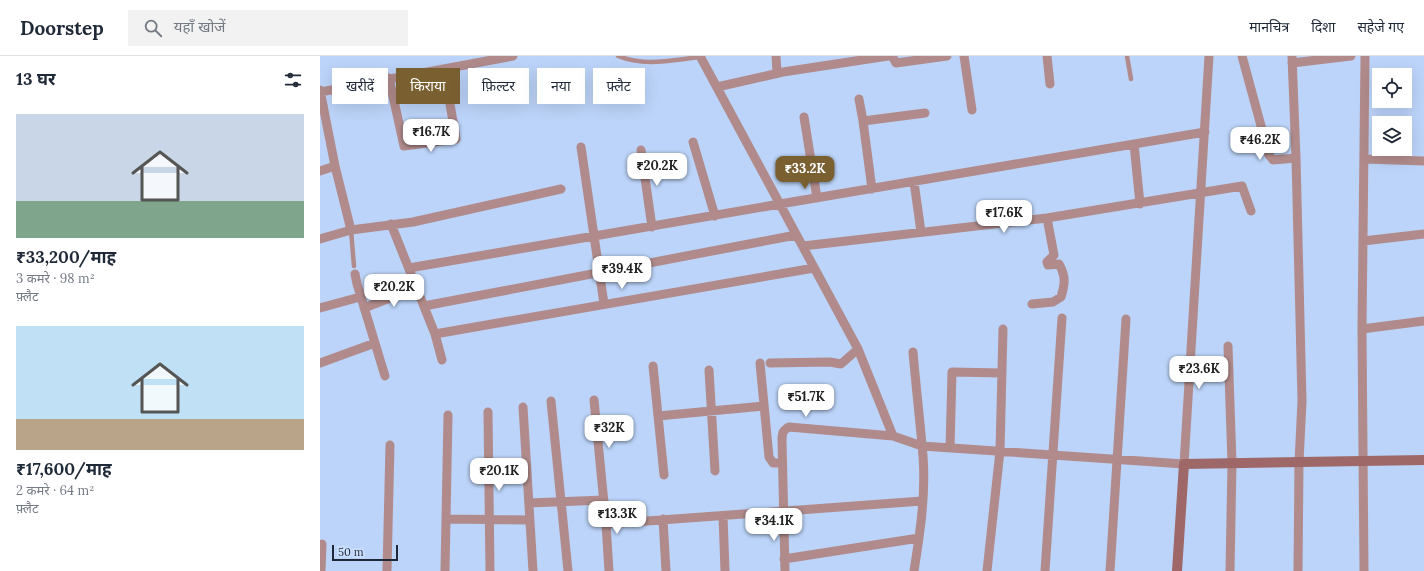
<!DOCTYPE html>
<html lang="hi">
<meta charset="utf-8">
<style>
:root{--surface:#fff;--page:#f2f2f3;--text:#1f2937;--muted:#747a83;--line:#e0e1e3;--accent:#7a5f31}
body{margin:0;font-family:Lora,"Noto Sans Devanagari",serif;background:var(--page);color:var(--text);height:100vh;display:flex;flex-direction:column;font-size:15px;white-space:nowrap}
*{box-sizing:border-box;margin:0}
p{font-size:13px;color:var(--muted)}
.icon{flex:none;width:22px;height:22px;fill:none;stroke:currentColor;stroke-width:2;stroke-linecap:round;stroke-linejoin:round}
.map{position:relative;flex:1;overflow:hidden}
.panel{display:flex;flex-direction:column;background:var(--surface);width:320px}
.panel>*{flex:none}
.top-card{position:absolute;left:12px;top:12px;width:380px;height:36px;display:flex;gap:8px}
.buttons{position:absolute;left:1052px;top:12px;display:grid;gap:8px}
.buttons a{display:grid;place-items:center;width:40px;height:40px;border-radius:0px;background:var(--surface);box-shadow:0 4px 16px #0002;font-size:20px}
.scale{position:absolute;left:12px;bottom:10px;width:66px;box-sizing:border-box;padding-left:4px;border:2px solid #1f2836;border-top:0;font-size:11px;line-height:14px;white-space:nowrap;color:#1f2836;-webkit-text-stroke:3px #cde1ff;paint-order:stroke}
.price{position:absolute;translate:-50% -34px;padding:0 9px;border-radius:8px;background:#fff;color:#222;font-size:13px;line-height:26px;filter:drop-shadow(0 1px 2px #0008)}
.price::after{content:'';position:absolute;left:50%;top:24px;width:12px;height:9px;margin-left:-6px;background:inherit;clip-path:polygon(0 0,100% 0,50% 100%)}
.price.active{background:var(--accent);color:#fff}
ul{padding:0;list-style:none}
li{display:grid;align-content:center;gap:8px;height:212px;padding:0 16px}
li span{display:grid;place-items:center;height:124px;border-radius:0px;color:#555}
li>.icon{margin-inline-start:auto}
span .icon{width:72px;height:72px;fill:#fffc;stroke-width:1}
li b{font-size:17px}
h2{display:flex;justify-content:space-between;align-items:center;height:48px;padding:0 16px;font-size:17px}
.chip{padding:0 14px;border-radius:0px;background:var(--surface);box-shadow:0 4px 16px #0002;font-size:14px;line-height:36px}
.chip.active{background:var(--accent);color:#fff}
header{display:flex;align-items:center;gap:24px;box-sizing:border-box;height:56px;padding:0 20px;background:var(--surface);border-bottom:1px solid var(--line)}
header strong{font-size:19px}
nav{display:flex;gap:22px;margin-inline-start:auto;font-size:14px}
.search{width:280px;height:36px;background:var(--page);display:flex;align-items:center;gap:10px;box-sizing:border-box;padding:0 14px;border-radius:0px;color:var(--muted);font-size:15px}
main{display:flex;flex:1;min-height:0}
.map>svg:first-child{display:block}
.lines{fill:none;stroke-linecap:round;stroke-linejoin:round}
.lane{stroke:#b18b8b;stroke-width:4.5}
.street{stroke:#b18b8b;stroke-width:9}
.secondary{stroke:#9e6868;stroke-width:10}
</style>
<header>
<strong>Doorstep</strong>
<div class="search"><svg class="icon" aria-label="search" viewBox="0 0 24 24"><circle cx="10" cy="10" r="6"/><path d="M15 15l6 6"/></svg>यहाँ खोजें</div>
<nav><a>मानचित्र</a><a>दिशा</a><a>सहेजे गए</a></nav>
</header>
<main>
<section class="panel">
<h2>13 घर<svg class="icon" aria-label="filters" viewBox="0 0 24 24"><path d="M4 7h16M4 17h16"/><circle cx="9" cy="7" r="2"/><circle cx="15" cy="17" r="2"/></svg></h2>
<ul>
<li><span style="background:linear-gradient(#c9d6e8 70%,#7fa58c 0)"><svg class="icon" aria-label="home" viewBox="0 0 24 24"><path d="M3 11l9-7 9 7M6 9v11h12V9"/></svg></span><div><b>₹33,200/माह</b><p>3 कमरे · 98 m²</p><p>फ़्लैट</p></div></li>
<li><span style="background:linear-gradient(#bfe0f5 75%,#b9a48a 0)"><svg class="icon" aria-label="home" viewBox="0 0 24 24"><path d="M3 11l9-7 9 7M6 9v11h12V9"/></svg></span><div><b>₹17,600/माह</b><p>2 कमरे · 64 m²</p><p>फ़्लैट</p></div></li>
</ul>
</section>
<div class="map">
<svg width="1104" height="515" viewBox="0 0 1104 515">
<rect width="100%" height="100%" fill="#bcd4f9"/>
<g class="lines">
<path class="lane" d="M298 0C325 11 352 4 381 1
M807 0 811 23
M31 174 34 210"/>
<path class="street" d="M380 0 538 293
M456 0 457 17
M572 0 576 7 627 0
M644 0 652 54
M727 0 730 28
M922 0 949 99 953 104 976 102
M972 0 976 102 982 345 979 406 978 515
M972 7 1031 0
M69 22 84 90 136 83 124 13
M397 31 463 16 568 0
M0 34 15 110 31 174
M0 36 193 0
M539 43 543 65
M484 61 497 142
M373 86 395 160
M814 88 820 148
M261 91 284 248
M321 94 332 171
M1044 103 1104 105
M0 115 15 110
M594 126 601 176
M552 133 543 65 605 57
M71 168 115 278 122 304
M0 183 31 174 93 166 241 133
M1043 185 1104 178
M483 190 727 162 922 130 931 155
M89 212 460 148 885 76
M35 218 37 228 65 320
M712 248 733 246 741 241C745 228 746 220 739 208L728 209 727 206 734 199 727 162
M104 250 476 179
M0 252 40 241
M44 252 96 232
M1042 273 1104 265
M115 278 494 212
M908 290 912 407 910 515
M593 296C596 331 600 365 603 400 606 438 600 477 594 515
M0 307 55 287
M440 307 449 401 453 407H462
M450 307 510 306 521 308 538 293 573 380
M333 310 344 419
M389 314 395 415
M274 344 286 468 289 515
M231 345 248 515
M203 351 213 515
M168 356 170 515
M338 360 444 350
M630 392 632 316 682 317
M209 447 284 444
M403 460 405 515
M126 463 210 464
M343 463 346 515
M286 468 602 445
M464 503 599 482
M1 515 2 488
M67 515 70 389
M125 515 128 359
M465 515 462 384C462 377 463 374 469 371L573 380 602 390 864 408 889 0
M667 515 680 395 683 273
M725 515 742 262
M790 515 806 263
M1044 515 1042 273 1045 0"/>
<path class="secondary" d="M857 515 864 408 1104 404"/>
</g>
</svg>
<div class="buttons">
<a><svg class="icon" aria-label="locate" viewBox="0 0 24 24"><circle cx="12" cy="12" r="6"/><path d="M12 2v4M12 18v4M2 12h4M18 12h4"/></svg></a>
<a><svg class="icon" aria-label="layers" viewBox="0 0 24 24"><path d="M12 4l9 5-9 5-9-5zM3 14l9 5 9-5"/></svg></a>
</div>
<div class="scale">50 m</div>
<b class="price" style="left:111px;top:97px">₹16.7K</b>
<b class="price" style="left:940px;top:105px">₹46.2K</b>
<b class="price" style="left:337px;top:131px">₹20.2K</b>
<b class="price active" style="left:485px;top:134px">₹33.2K</b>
<b class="price" style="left:684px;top:178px">₹17.6K</b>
<b class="price" style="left:302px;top:234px">₹39.4K</b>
<b class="price" style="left:74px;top:252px">₹20.2K</b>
<b class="price" style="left:879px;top:334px">₹23.6K</b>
<b class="price" style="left:486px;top:362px">₹51.7K</b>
<b class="price" style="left:289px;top:393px">₹32K</b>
<b class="price" style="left:179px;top:436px">₹20.1K</b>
<b class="price" style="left:297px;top:479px">₹13.3K</b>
<b class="price" style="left:454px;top:486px">₹34.1K</b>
<div class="top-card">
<a class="chip">खरीदें</a>
<a class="chip active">किराया</a>
<a class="chip">फ़िल्टर</a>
<a class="chip">नया</a>
<a class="chip">फ़्लैट</a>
</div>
</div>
</main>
